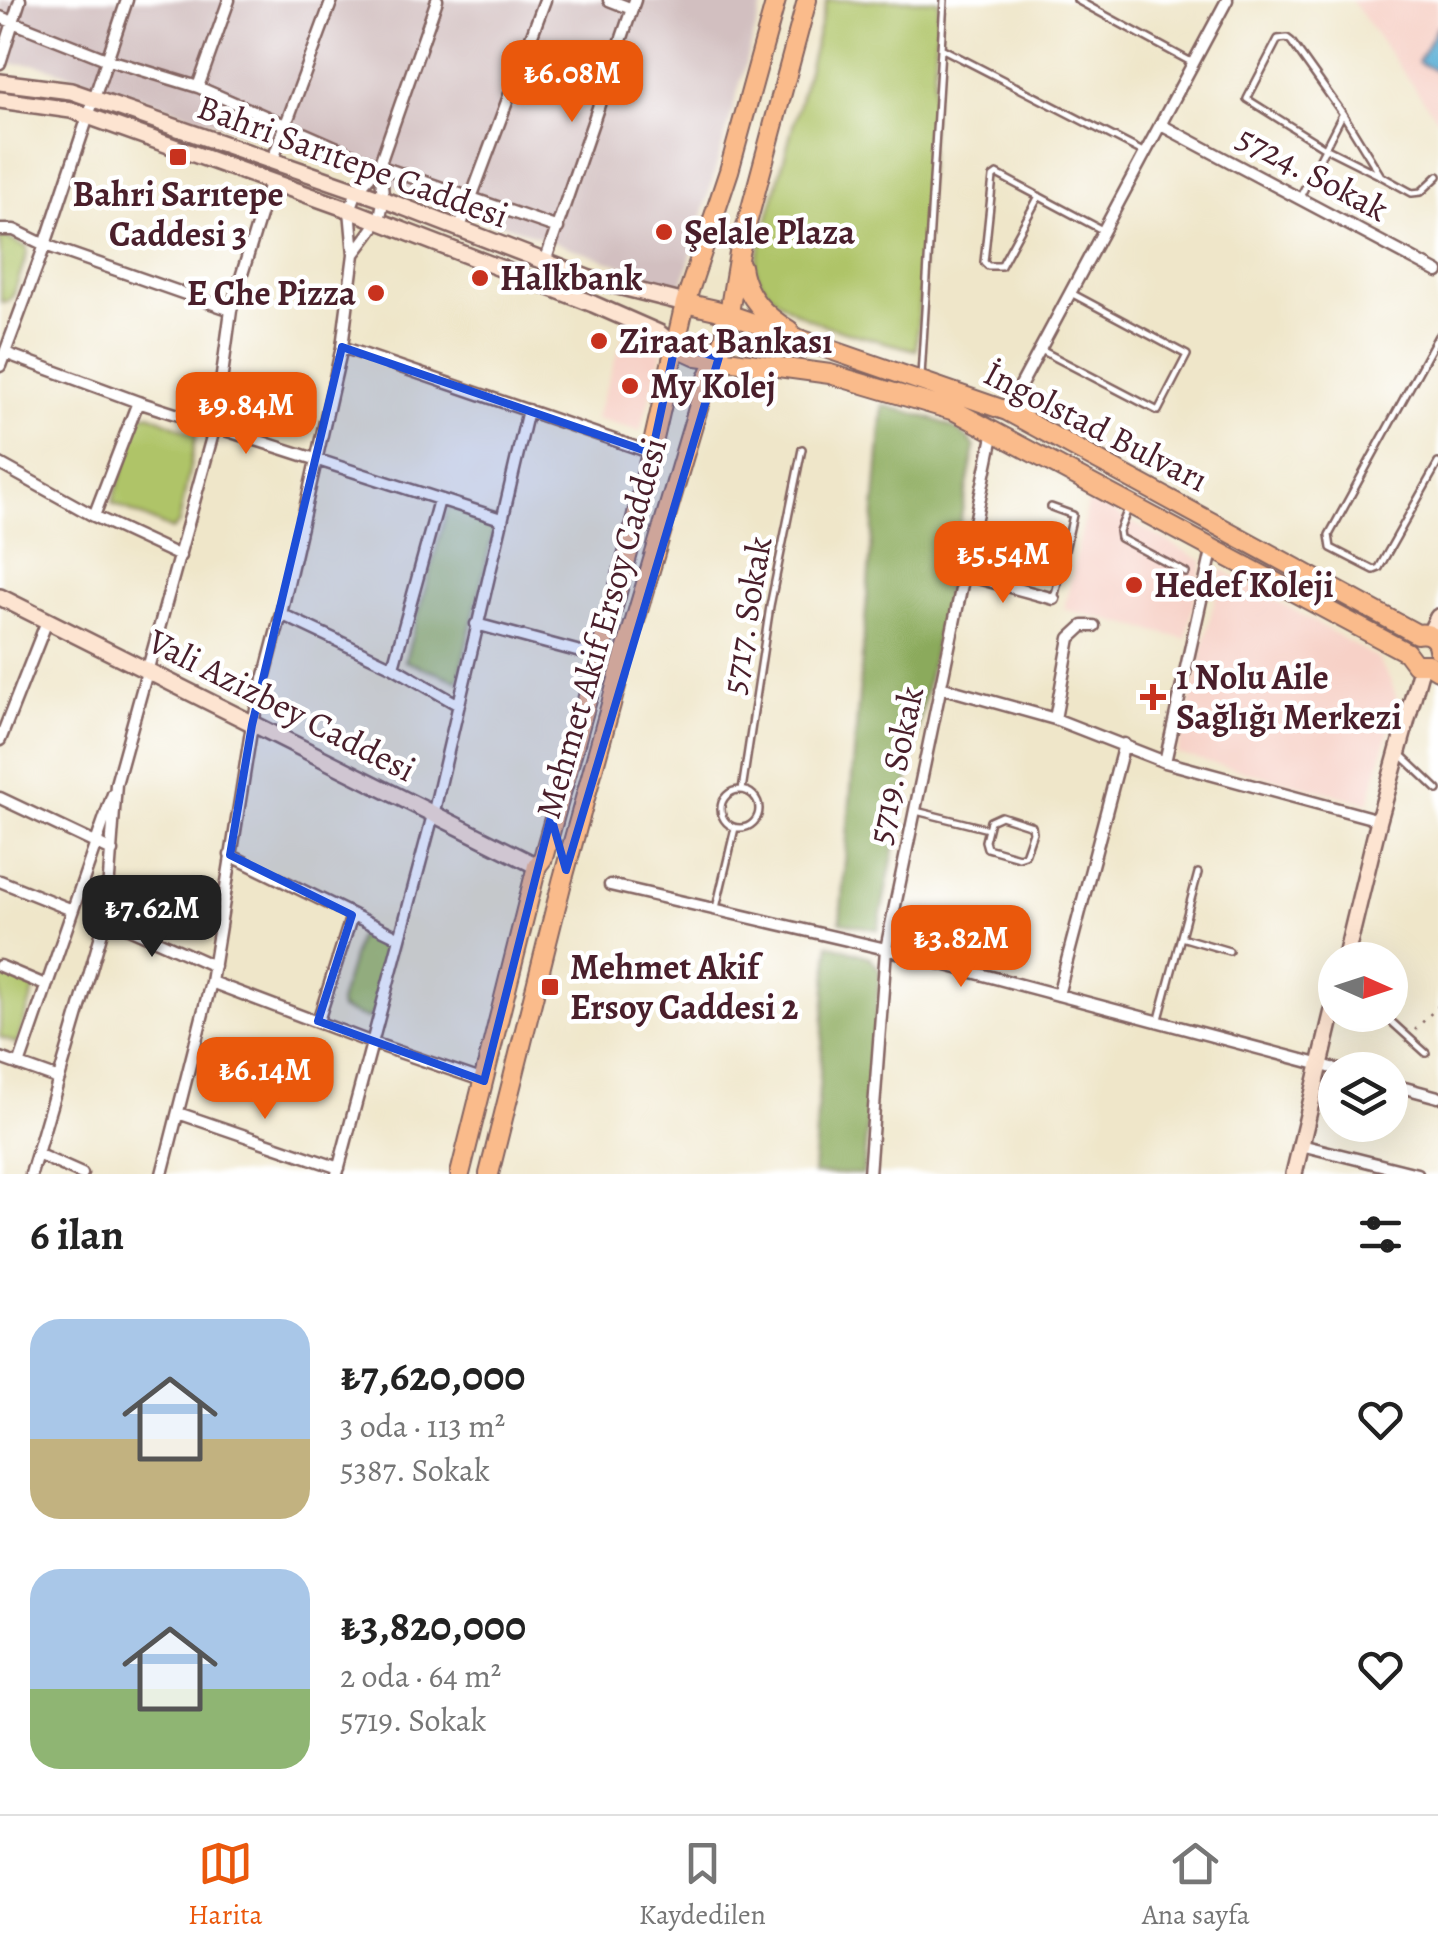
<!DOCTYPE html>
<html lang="tr">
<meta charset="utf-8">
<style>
:root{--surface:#fff;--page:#f6f6f6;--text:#222;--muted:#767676;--line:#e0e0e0;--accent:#ea580c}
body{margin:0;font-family:Alegreya,serif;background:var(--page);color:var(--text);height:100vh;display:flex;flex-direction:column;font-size:38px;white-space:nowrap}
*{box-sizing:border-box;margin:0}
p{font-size:32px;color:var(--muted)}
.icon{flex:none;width:55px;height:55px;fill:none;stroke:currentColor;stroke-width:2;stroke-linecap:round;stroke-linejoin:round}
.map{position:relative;height:1174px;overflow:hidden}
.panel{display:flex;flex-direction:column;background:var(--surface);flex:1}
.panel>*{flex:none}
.needle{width:65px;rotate:93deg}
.fabs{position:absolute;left:1318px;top:942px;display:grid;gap:20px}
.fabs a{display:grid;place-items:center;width:90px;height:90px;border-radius:50%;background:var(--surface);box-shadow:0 10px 40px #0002;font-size:50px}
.price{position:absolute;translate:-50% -85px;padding:0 22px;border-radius:20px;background:var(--accent);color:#fff;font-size:32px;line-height:65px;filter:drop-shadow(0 2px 5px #0008)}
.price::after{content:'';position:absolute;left:50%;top:60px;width:30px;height:22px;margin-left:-15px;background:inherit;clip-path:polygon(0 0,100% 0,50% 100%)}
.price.on{background:#222;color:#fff}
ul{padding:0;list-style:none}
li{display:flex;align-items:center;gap:30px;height:250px;padding:0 30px}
li span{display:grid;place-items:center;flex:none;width:280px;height:200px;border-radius:30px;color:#555}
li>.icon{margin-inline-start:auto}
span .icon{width:120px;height:120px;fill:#fffc;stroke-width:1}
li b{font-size:42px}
h2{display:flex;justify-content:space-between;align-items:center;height:120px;padding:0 30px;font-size:42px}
.tabs{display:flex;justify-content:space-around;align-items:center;height:140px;border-top:2px solid var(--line);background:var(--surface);font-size:28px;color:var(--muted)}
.tabs a{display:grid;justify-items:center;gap:5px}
.tabs .on{color:var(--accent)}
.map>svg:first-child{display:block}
.built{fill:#f7d1c7}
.industrial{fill:#d2bfc0}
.green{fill:#afc468;stroke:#7c724a;stroke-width:2.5}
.forest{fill:#8baa5c;stroke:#6a6444;stroke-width:2.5}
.water{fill:#59aed5;stroke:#526680;stroke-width:2.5}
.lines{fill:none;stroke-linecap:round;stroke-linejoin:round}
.lane-casing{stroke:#846562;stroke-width:10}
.street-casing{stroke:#846562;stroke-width:15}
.secondary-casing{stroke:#846562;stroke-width:20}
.primary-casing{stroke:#846562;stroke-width:22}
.path{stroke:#846562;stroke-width:2.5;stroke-dasharray:2.5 8;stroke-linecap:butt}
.lane{stroke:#fff;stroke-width:5}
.street{stroke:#fff;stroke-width:10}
.secondary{stroke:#fde4d1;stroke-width:15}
.primary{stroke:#fabb8b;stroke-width:18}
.marked{fill:#1d4ed8;fill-opacity:0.2;stroke:#1d4ed8;stroke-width:8;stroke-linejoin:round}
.poi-dot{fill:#c8321e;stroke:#fff;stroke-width:4}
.labels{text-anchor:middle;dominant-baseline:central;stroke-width:9;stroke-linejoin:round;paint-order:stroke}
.street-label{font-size:35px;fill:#4a1f2b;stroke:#fff}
.poi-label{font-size:35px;font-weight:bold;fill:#4a1f2b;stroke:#fff;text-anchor:start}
</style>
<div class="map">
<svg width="1438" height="1174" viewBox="0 0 1438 1174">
<rect width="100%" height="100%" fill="#fff"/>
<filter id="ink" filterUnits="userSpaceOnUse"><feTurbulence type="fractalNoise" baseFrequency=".01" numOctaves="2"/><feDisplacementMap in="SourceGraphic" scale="20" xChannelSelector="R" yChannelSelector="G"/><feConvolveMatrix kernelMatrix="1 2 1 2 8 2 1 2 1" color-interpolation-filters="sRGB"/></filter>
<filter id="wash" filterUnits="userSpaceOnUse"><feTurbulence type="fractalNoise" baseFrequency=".0048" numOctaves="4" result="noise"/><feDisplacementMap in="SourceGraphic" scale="40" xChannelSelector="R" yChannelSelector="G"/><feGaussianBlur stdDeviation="2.25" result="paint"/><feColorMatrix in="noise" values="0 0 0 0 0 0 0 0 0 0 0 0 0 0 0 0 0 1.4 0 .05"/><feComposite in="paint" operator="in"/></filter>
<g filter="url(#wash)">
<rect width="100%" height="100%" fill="#efe6c9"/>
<path class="built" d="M1351 0H1438V120L1364 18Z
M627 325 663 353 640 431 595 419Z
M1089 499 1203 561 1186 639 1064 609Z
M1222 569 1377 658 1390 679 1397 699 1369 803 1177 754Z"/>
<path class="industrial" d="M0 0H764L682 287 117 89 36 64H0Z"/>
<path class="green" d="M827 0H939L916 350C867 336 767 322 755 266Z
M0 235 27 247V254L13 296 8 301 1 302Z
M150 414 196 435 179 523 172 530 112 503 140 416Z
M448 507 496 520 458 681 405 661Z
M365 931 392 941 393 947 374 1013 368 1019 340 1009 339 1003 358 937Z
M0 972 35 988 17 1044 0 1037Z"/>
<path class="forest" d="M883 405C914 415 956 419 975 447L878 930 840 922Z
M829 944 870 957 880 970 863 1174H813Z"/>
<path class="water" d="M1438 25V72L1418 62Z"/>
</g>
<g filter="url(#ink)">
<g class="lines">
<defs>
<path id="lane" d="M1077 0 1193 63
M941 48 1143 152
M1381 176 1325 148 1247 99 1278 39 1287 38 1291 41 1343 114 1381 176 1412 193 1421 192 1438 176
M1039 196 1001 266H988L984 262 993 177 997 174 1104 231
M1300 197 1342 115
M1438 336 1329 535 1331 548 1374 570 1379 568 1438 463
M1041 350 1158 411 1187 355 1071 293
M921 376 944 0
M1051 507 1073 515 1054 599
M1128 509 1119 531 1120 538 1186 573
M1399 753 1438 790
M742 790 770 606 802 449
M721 809a19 19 0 1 1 38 0a19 19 0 1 1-38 0Z
M916 811 988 829
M1001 816 1032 826 1033 832 1025 855 1019 857 987 848 985 841 990 821Z
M716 908 735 828
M1181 937 1229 951
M1384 1015 1426 1053
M1159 1019 1198 873"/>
<path id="street" d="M609 0 632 9
M0 17 106 59 198 87 379 166 558 228
M0 63 20 0
M198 87 229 0
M1161 125 1438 272
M272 162 332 0
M0 230H14L45 245 231 310
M459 230 545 0
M354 254C382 217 388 214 379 166
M545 262 635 0
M342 347 652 453
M5 353 138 402 501 519
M0 366 45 245 127 0
M1007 411 1227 0
M0 464 94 516 180 556
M94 516 138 402
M963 574 1054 599
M281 614 393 667 457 704
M476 624 599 657
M393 667 439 500
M940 687 1055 719 1165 762 1379 820
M1055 719 1070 638 1083 626H1094
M0 740 47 621
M1165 762 1212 551
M0 798 112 851
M230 855 400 938
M0 881 72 910
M610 885 886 949 1340 1070
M106 918 214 966
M0 966 45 985
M211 982 370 1042 484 1081
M1058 995 1124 744
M318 1021 352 915
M0 1058 59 1079
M19 1065 113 794
M1390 1084 1438 1097
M178 1113 339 1168
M1301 1145 1417 1174
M37 1154 82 1174
M31 1174 106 918 116 784 215 426 231 310 270 183
M162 1174 211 982 252 725 281 614 342 347 354 254 350 210 357 191 379 166 437 0
M337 1174 433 815 528 410
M869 1174 886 949 994 431"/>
<path id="secondary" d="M0 82 71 91 385 200 590 279 685 303
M0 100 71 110 350 210 593 304 659 333 675 346
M0 597 537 866
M1429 635 1438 617
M1345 960 1379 820 1422 665
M1294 1174 1335 1002"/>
<path id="primary" d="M741 266C745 295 763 315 789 330
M685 303 716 310 1007 411 1417 634C1428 632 1437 637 1438 649
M675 346 697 356 830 374 955 411 1406 652 1415 664H1428L1438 670
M460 1174 537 866 543 858 628 553 685 303 729 171 776 0
M489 1174 562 882 621 668 704 388 725 337 739 253 807 0"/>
</defs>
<use href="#lane" class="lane-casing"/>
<use href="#street" class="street-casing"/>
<use href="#secondary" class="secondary-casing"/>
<use href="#primary" class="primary-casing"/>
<path class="path" d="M1415 1030 1438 1006"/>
<use href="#lane" class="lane"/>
<use href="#street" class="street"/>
<use href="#secondary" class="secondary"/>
<use href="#primary" class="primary"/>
</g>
</g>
<path class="marked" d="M675 346 719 357 566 870 551 817 484 1081 318 1021 352 915 230 855 252 725 342 347 652 453Z"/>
<g class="poi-dot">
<rect x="168" y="147" width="20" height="20" rx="5"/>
<circle cx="664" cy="232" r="10"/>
<circle cx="480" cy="278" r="10"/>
<circle cx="376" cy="293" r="10"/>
<circle cx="599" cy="341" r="10"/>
<circle cx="630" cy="386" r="10"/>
<circle cx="1134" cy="585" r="10"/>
<path d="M1148 682h10v10h10v10h-10v10h-10v-10h-10v-10h10z"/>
<rect x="540" y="977" width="20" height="20" rx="5"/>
</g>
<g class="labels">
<g class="street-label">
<text transform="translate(353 161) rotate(20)">Bahri Sarıtepe Caddesi</text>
<text transform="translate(1313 173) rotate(28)">5724. Sokak</text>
<text transform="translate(1096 426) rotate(27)">İngolstad Bulvarı</text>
<text transform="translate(746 615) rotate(-80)">5717. Sokak</text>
<text transform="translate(601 628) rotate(-74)">Mehmet Akif Ersoy Caddesi</text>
<text transform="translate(282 705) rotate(27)">Vali Azizbey Caddesi</text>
<text transform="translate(895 765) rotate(-78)">5719. Sokak</text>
</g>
<g class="poi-label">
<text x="178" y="194" text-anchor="middle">Bahri Sarıtepe<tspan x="178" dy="40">Caddesi 3</tspan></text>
<text x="684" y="232">Şelale Plaza</text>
<text x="500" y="278">Halkbank</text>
<text x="356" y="293" text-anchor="end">E Che Pizza</text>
<text x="619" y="341">Ziraat Bankası</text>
<text x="650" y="386">My Kolej</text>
<text x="1154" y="585">Hedef Koleji</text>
<text x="1176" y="677">1 Nolu Aile<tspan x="1176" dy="40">Sağlığı Merkezi</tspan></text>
<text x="570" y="967">Mehmet Akif<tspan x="570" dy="40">Ersoy Caddesi 2</tspan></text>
</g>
</g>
</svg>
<div class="fabs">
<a><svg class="needle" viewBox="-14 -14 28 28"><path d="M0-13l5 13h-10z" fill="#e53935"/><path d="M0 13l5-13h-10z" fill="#767676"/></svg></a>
<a><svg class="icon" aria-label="layers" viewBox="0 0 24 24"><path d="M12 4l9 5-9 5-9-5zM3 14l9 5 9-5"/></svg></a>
</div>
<b class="price" style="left:572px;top:125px">₺6.08M</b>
<b class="price" style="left:246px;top:457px">₺9.84M</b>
<b class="price" style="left:1003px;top:606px">₺5.54M</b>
<b class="price on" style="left:152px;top:960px">₺7.62M</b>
<b class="price" style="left:961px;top:990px">₺3.82M</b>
<b class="price" style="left:265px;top:1122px">₺6.14M</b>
</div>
<section class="panel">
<h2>6 ilan<svg class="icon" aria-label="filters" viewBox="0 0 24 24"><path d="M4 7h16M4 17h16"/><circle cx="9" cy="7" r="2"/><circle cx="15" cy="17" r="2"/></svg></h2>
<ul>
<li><span style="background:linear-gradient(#a9c7e8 60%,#c2b280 0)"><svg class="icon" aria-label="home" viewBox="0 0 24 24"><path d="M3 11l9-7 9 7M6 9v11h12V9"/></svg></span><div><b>₺7,620,000</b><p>3 oda · 113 m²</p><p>5387. Sokak</p></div><svg class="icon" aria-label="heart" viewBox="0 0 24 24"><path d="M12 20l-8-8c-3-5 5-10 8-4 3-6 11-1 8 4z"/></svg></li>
<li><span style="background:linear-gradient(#a9c7e8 60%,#8fb573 0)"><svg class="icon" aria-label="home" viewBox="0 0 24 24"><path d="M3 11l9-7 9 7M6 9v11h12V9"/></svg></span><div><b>₺3,820,000</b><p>2 oda · 64 m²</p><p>5719. Sokak</p></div><svg class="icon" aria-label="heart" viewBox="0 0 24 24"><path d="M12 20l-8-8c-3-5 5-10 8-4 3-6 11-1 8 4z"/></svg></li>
</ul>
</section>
<nav class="tabs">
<a class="on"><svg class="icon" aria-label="map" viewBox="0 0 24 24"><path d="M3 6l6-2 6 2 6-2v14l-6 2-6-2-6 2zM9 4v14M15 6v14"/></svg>Harita</a>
<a><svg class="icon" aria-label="saved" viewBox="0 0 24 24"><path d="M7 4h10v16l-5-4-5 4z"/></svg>Kaydedilen</a>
<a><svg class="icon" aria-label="home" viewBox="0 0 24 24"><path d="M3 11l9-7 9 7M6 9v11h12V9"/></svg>Ana sayfa</a>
</nav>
